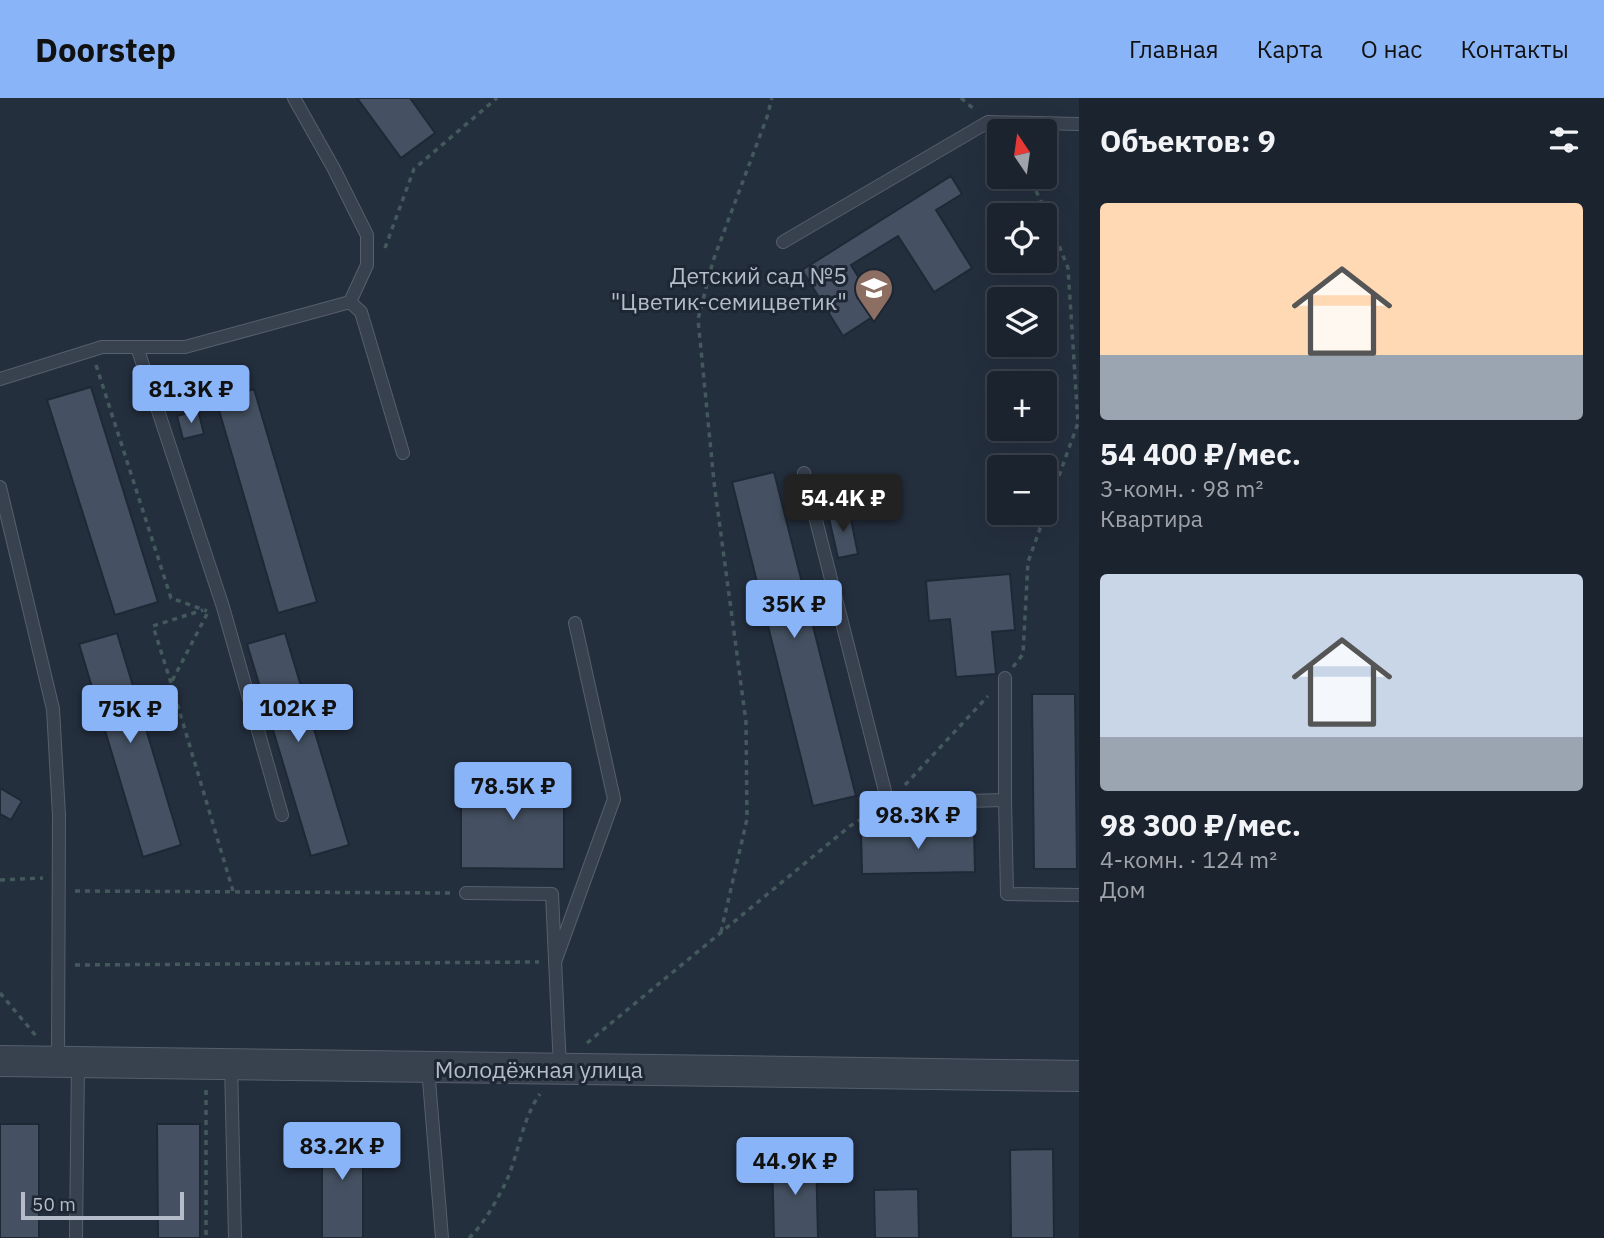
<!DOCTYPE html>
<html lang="ru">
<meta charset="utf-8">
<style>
:root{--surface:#1b232e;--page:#282f3a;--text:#f1f3f6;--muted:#a0a4aa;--line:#39404a;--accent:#8ab4f8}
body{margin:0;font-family:"IBM Plex Sans",sans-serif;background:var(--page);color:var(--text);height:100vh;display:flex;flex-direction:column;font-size:26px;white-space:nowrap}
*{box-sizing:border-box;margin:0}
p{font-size:23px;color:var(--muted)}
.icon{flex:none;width:38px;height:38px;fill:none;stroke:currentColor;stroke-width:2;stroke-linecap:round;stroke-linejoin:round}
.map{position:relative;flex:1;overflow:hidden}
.side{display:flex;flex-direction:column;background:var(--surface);width:525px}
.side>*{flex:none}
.needle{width:46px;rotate:347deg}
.fabs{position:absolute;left:987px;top:21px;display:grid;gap:14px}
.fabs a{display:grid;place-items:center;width:70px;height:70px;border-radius:7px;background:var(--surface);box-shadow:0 7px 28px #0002,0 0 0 2px var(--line);font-size:35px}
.scale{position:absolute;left:21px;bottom:18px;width:163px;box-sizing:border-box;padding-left:7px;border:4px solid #b4bcc9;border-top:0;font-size:19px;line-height:24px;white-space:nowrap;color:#b4bcc9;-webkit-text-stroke:5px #1d2633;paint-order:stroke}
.price{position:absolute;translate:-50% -60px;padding:0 16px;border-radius:7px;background:var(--accent);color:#111;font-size:23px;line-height:46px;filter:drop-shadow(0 2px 4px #0008)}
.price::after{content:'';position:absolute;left:50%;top:42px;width:21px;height:16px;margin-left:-10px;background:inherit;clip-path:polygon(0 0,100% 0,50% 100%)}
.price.selected{background:#222;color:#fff}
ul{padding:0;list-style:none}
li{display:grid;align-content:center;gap:14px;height:371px;padding:0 21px}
li span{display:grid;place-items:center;height:217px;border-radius:7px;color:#555}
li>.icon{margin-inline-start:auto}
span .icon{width:126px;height:126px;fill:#fffc;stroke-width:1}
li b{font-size:30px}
h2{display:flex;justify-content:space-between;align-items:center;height:84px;padding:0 21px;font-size:30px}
header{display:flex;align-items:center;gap:42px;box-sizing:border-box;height:98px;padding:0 35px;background:var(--accent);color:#111}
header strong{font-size:33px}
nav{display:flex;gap:38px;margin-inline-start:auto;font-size:24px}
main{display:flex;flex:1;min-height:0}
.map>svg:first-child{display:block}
.building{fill:#455162;stroke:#1f2835;stroke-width:2}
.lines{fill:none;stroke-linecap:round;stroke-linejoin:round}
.service-casing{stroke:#565f6c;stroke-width:14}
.tertiary-casing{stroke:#565f6c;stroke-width:32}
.path{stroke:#44595c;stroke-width:3.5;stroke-dasharray:5 5;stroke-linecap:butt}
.service{stroke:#38414e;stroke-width:12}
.tertiary{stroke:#38414e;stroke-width:30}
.labels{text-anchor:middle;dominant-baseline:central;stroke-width:6;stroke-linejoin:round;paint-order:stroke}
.poi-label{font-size:23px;fill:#b4bcc9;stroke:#1d2633;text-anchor:end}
.street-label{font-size:23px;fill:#b4bcc9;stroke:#1d2633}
</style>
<header>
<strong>Doorstep</strong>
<nav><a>Главная</a><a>Карта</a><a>О нас</a><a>Контакты</a></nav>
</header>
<main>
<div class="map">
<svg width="1079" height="1140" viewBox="0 0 1079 1140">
<rect width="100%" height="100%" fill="#242f3e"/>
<path class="building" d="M357 0H410L435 35 401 60Z
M951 78 962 96 936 112 972 170 934 194 898 138 851 167 880 214 843 238 802 172Z
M91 289 158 504 115 517 47 302Z
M254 291 317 504 278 515 216 302Z
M198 312 204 336 183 341 177 318Z
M774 374 856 698 813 708 732 384Z
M849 412 858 456 838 460 828 416Z
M1010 476 1015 532 992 534 996 576 956 579 950 521 929 523 926 483Z
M117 535 181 747 143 759 79 546Z
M285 535 349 747 311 758 247 546Z
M1032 596H1075L1077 771H1034Z
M461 677H564V771L461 770Z
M0 690 22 703 11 722 0 716Z
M974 729 975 774 862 776 861 731Z
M0 1026H39V1140H0Z
M157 1026H200V1140H158Z
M322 1028H363V1140H322Z
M1053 1051 1054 1140H1011L1010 1052Z
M816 1057 818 1140H774L772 1058Z
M918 1091 919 1140H875L874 1092Z"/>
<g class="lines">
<defs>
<path id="service" d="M783 144 988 24 1079 26
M350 204 361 214 403 355
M137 249 223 509 282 717
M0 281 102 249H185L350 204 367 167V137L334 71 294 0
M804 375 888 705 1005 702 1007 796 1079 797
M0 389 53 611 59 717 58 963
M1005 580V702
M466 795 552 796 560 970
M555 864 614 701 575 525
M231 967 235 1140
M428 970 442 1140
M76 1140 78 964"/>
<path id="tertiary" d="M0 963 1079 978"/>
</defs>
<use href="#service" class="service-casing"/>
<use href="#tertiary" class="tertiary-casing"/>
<path class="path" d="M961 0 975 12
M385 150 414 71 497 0
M96 267 171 500 207 513
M207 516 171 585 233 793
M1013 569 1023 556 1028 464 1078 325 1068 170 1042 105 1029 79
M171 585 153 528 203 512
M905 687 988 598
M0 782 43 780
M75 793 452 795
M721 834 747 721 746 624 714 384 698 221 713 163 767 19 772 0
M75 867 539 864
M0 895 37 939
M587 945 850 728 875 713
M206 992V1140
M469 1140C484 1126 497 1102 506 1084 519 1055 522 1021 540 996"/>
<use href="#service" class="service"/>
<use href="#tertiary" class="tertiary"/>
</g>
<defs>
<symbol id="school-pin" viewBox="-11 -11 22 30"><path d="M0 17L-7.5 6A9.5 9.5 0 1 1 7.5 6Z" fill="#8d6e63" stroke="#1d2633"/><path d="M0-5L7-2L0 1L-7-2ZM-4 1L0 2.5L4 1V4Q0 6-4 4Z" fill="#fff"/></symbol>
</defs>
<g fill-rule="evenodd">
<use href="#school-pin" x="852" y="168" width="44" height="60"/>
</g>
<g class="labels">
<g class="poi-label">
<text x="847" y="177">Детский сад №5<tspan x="847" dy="26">"Цветик-семицветик"</tspan></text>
</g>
<g class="street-label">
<text x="539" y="971">Молодёжная улица</text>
</g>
</g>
</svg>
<div class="fabs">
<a><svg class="needle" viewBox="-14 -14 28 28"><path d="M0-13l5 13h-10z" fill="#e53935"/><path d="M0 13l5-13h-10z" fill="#a0a4aa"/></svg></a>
<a><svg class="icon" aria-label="locate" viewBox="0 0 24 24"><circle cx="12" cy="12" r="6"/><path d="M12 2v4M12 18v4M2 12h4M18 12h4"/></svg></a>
<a><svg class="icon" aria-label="layers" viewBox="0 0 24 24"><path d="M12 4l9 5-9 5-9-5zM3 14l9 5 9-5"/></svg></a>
<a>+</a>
<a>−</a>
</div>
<div class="scale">50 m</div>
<b class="price" style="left:191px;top:327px">81.3K ₽</b>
<b class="price selected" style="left:843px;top:436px">54.4K ₽</b>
<b class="price" style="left:794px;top:542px">35K ₽</b>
<b class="price" style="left:298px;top:646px">102K ₽</b>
<b class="price" style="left:130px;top:647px">75K ₽</b>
<b class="price" style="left:513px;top:724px">78.5K ₽</b>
<b class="price" style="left:918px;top:753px">98.3K ₽</b>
<b class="price" style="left:342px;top:1084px">83.2K ₽</b>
<b class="price" style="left:795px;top:1099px">44.9K ₽</b>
</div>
<section class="side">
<h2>Объектов: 9<svg class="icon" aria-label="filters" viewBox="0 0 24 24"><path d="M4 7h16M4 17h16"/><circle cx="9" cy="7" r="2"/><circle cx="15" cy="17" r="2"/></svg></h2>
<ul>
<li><span style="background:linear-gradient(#ffd9b3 70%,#9aa5b1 0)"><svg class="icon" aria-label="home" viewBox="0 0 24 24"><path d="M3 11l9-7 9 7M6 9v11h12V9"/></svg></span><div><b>54 400 ₽/мес.</b><p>3-комн. · 98 m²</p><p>Квартира</p></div></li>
<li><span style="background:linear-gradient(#c9d6e8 75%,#9aa5b1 0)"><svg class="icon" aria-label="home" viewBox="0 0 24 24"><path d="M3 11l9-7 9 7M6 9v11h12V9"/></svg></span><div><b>98 300 ₽/мес.</b><p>4-комн. · 124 m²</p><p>Дом</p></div></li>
</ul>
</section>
</main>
